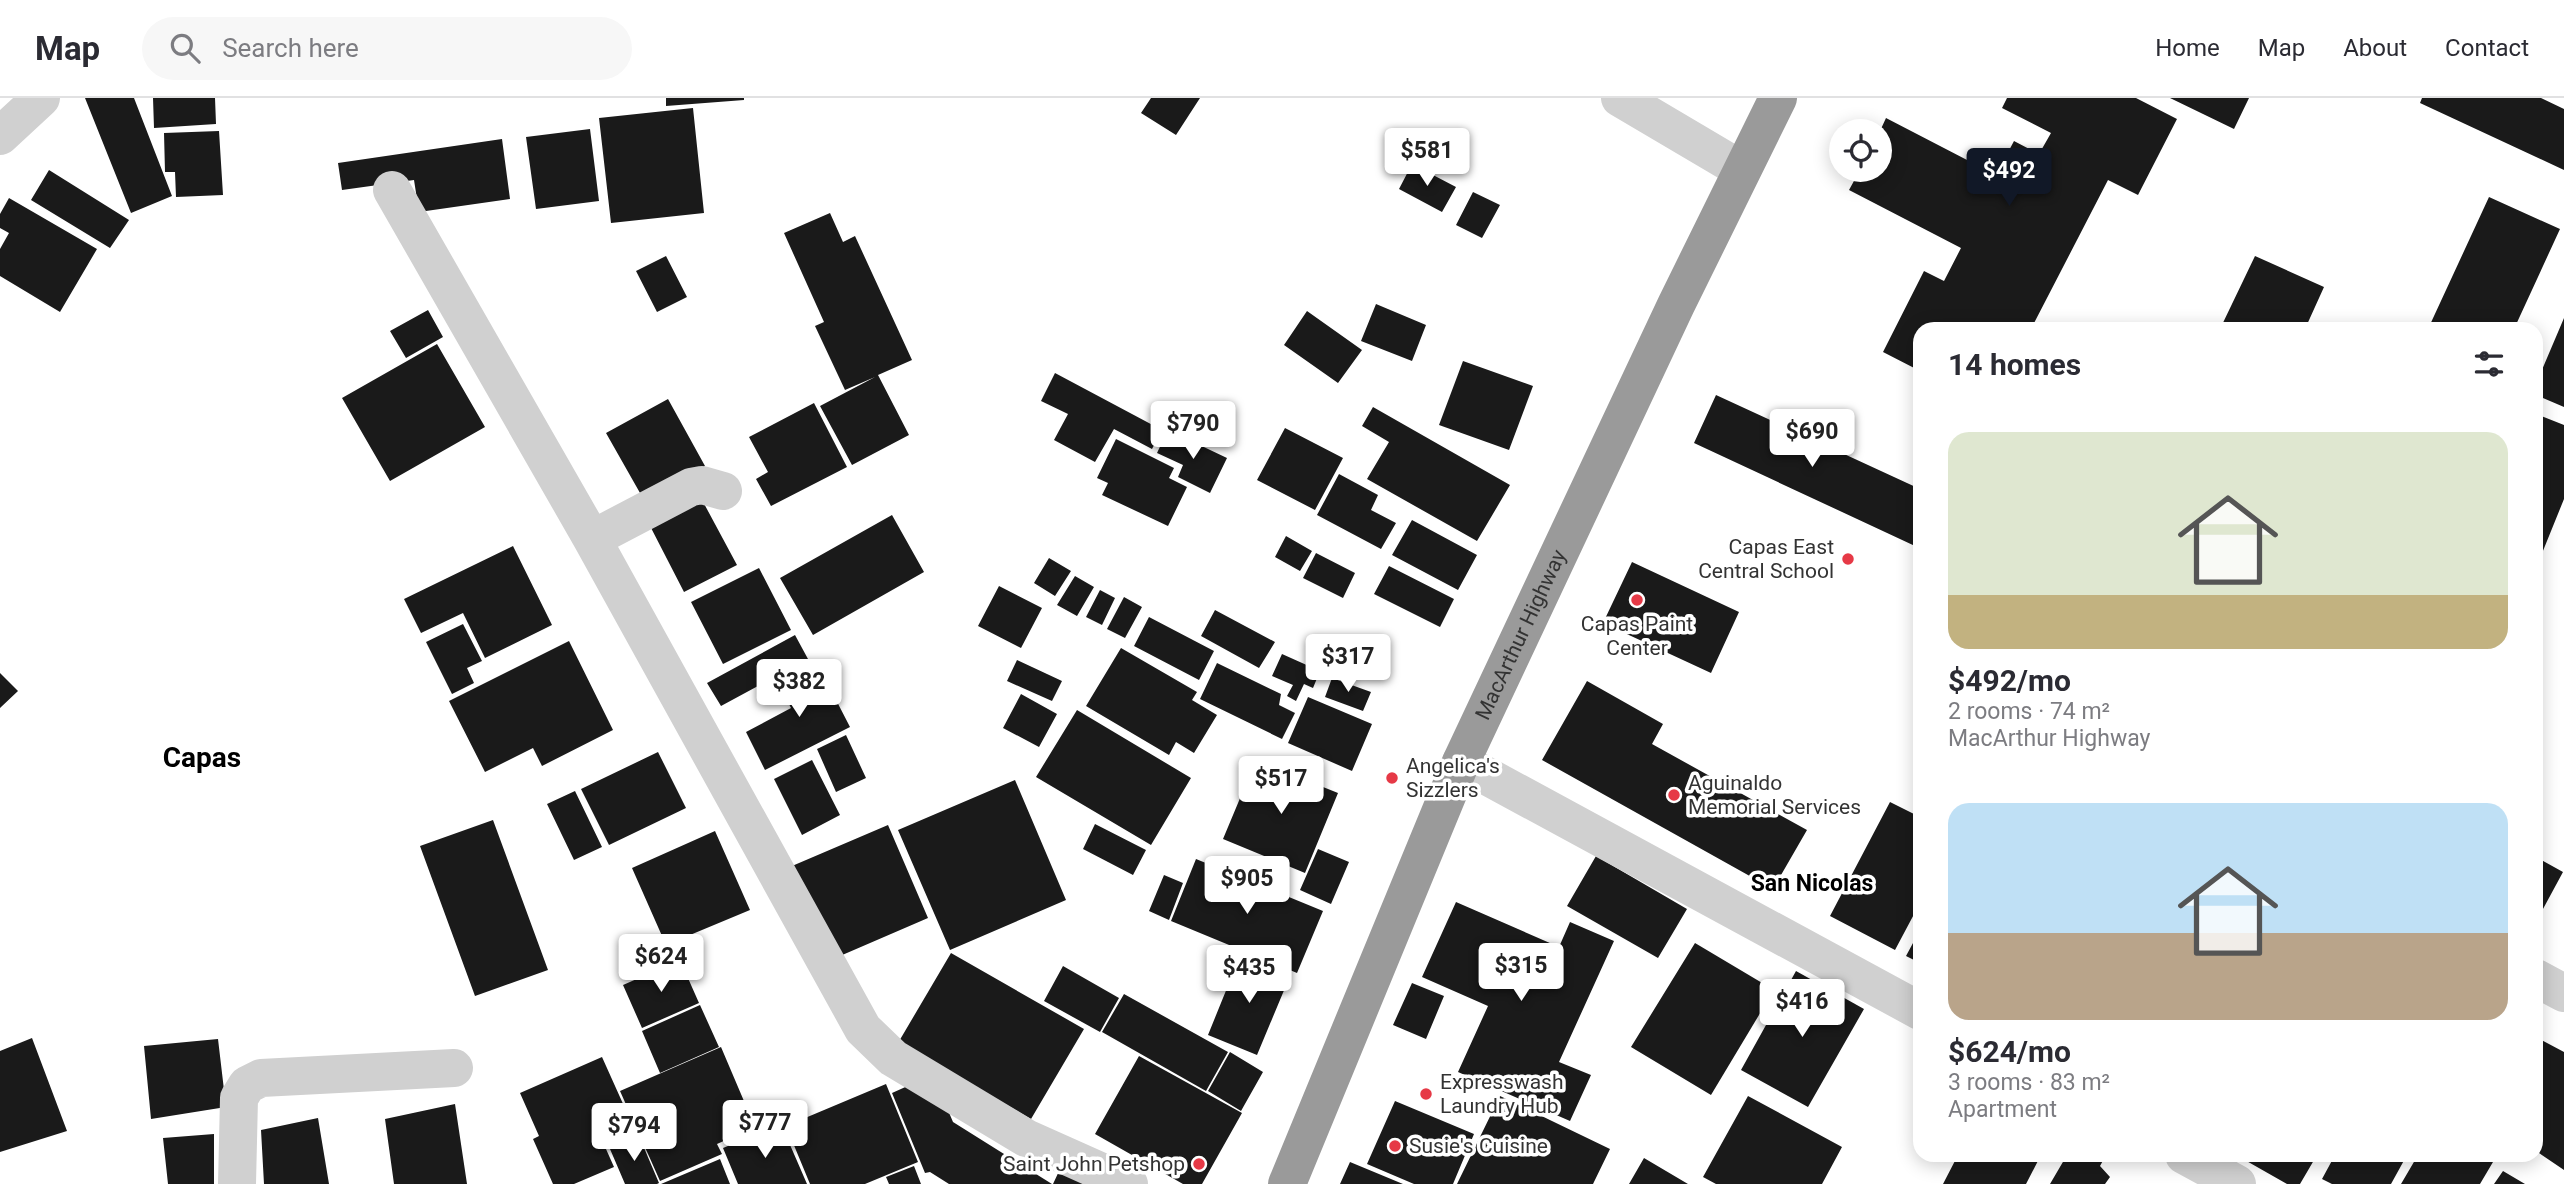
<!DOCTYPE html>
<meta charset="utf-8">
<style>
:root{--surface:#fff;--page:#f7f7f7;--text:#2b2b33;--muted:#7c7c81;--line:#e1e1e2;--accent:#111827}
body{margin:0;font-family:Roboto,sans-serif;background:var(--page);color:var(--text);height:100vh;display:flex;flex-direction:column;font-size:26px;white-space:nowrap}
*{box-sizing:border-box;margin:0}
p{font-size:23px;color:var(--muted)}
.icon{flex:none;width:38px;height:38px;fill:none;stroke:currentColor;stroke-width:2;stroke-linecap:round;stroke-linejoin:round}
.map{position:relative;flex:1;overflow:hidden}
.details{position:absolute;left:1913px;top:224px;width:630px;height:840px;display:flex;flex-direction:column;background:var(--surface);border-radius:21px;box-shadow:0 4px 18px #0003}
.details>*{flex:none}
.tools{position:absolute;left:1829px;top:21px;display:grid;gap:14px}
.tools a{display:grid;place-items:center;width:63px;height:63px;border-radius:50%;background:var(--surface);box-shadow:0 4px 18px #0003;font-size:35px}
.price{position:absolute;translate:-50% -60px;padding:0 16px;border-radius:7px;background:#fff;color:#222;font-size:23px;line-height:46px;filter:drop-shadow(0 2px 4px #0008)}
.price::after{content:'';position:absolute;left:50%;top:42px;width:21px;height:16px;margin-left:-10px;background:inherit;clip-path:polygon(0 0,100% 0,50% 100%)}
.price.current{background:var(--accent);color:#fff}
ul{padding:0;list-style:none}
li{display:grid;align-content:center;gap:14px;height:371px;padding:0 35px}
li span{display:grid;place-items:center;height:217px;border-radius:21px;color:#555}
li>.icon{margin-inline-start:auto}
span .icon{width:126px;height:126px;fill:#fffc;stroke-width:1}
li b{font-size:30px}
h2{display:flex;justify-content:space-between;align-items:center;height:84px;padding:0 35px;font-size:30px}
header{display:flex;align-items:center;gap:42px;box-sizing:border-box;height:98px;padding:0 35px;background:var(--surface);border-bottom:2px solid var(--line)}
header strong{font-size:33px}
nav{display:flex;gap:38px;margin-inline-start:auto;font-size:24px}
.search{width:490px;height:63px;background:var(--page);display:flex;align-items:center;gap:18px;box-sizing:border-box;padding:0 24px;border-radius:38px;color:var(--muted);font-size:26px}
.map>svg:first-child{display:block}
.building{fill:#1a1a1a}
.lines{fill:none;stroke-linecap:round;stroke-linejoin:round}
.minor{stroke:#d0d0d0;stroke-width:38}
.highway{stroke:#9a9a9a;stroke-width:38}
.poi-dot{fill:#e63946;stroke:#fff;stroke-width:2.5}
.labels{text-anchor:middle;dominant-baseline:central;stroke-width:7;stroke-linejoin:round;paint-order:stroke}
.poi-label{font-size:21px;fill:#333;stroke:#fff;text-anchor:start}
.street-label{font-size:21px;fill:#333;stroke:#fff}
.neighbourhood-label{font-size:23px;font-weight:bold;fill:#000;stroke:#fff}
.district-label{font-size:28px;font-weight:bold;fill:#000;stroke:#fff}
</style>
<header>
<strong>Map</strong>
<div class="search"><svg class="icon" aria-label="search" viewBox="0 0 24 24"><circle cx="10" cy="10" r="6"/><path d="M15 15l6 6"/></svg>Search here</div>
<nav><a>Home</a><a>Map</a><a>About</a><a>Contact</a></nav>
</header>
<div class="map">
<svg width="2564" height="1086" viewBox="0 0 2564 1086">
<rect width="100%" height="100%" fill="#fff"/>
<path class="building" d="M85 0H134L172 98 131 115Z
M153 0H215L216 26 154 30Z
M666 0H744V2L666 8Z
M1151 0H1200L1176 37 1141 15Z
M2007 0H2136L2177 21 2138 97 2108 82 2031 231H1920V273L1883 254 1924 173 1944 183 1961 150 1849 92 1860 72H1880V33L1886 20 1996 77 2014 43 2039 56 2051 35 2002 10Z
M2170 0H2249L2234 31Z
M2422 0H2541L2564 11V72L2420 5Z
M693 10 704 115 611 125 599 20Z
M590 31 599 103 536 111 526 39Z
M219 33 223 97 176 99 175 74H165L164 35Z
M502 41 510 101 419 114 414 82 342 92 338 65Z
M1412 66 1456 89 1442 114 1399 91Z
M49 72 129 122 110 150 31 102Z
M1473 94 1500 107 1482 140 1456 127Z
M2489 99 2560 131 2514 231H2428Z
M9 100 97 151 60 214 0 178V151L9 135 0 130V116Z
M830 115 843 144 855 138 912 262 878 277 909 337 852 367 820 308 875 279 845 292 815 228 824 224 784 135Z
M666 158 687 199 657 214 636 173Z
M2255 158 2324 189 2305 231H2220Z
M1376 206 1426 227 1412 263 1361 243Z
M428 212 443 239 406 260 390 233Z
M1307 213 1362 252 1338 285 1284 247Z
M2564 220V309L2536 297V286Z
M437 246 485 329 390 383 342 300Z
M1463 263 1533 288 1509 352 1439 327Z
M1055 275 1162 332 1152 351 1114 331 1095 364 1054 342 1068 316 1041 303Z
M1716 297 1920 391V438L1915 448 1694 345Z
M668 301 705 368 644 402 606 335Z
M814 305 847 369 771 408 756 381 768 374 749 339Z
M1373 309 1510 387 1477 443 1367 381 1389 344 1362 328Z
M2536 316 2564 327V401L2536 470Z
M1285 330 1343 360 1315 412 1257 382Z
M1168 332 1227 360 1210 395 1178 379 1183 367 1157 355Z
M1116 341 1174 370 1169 380 1187 389 1168 428 1102 397 1108 385 1097 380Z
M1339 376 1378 397 1371 412 1396 425 1381 451 1317 417Z
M701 400 737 467 684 494 649 426Z
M892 417 924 474 813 537 780 480Z
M1412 422 1477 457 1458 492 1392 457Z
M1286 438 1312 453 1300 473 1275 459Z
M513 448 552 527 485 560 463 515 421 535 404 501Z
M1316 455 1355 475 1343 500 1303 480Z
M1049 460 1071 473 1055 498 1034 485Z
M1632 464 1739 514 1711 575 1603 525Z
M1389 468 1454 501 1440 529 1374 496Z
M759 470 791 532 723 566 691 504Z
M1075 478 1094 489 1077 518 1057 507Z
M999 488 1042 510 1021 550 978 528Z
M1100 492 1115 500 1102 527 1086 519Z
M1124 499 1142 509 1125 540 1107 531Z
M1215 512 1275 544 1259 570 1201 538Z
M1149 519 1214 553 1199 582 1134 548Z
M463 526 482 563 467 570 474 585 452 596 426 544Z
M795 537 808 561 721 608 707 585Z
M569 543 613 632 542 668 533 650 485 674 449 603Z
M1121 550 1197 594 1192 602 1217 617 1194 655 1176 644 1169 657 1086 608Z
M1282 556 1320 573 1313 590 1304 586 1296 603 1287 598 1293 587 1272 578Z
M1017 562 1062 583 1052 603 1007 583Z
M817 565 850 629 765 672 746 634 791 610 778 584Z
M1217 565 1281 596 1279 607 1295 615 1282 641 1200 601Z
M0 575 18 593 0 610Z
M1332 580 1371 594 1363 613 1325 599Z
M1587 583 1663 626 1652 646 1807 732 1773 791 1542 662Z
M1021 596 1057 616 1039 649 1003 630Z
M1308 599 1372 626 1352 673 1288 645Z
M1077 612 1191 680 1151 747 1036 679Z
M846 637 866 680 836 694 817 651Z
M658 654 686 710 609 747 581 691Z
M812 662 840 717 802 737 774 681Z
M1256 662 1338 695 1305 775 1223 741Z
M1015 682 1066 802 950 852 898 732Z
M575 693 602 749 574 762 547 706Z
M1890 704 1920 719V805L1895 852 1830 818Z
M493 722 548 872 475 898 420 748Z
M1095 726 1146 752 1133 777 1083 751Z
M888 727 928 820 833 861 792 768Z
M715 733 750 812 666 847 632 770Z
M1318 751 1349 764 1331 806 1300 792Z
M1596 758 1687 811 1658 860 1567 808Z
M2536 759 2563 774 2536 824Z
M1196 761 1323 813 1297 875 1171 823Z
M1164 777 1183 785 1169 822 1149 813Z
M1456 804 1559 849 1570 824 1614 843 1559 964 1591 977 1570 1023 1458 974 1488 908 1422 879Z
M1920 832V865L1906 858Z
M1695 845 1774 892 1711 997 1631 949Z
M951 855 1084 931 1031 1021 898 945Z
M1240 858 1290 878 1257 957 1208 937Z
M680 862 699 905 642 930 623 887Z
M1063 868 1119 900 1100 934 1044 903Z
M1796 873 1864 911 1808 1009 1741 972Z
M1412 885 1444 898 1426 941 1393 927Z
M1124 896 1228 954 1206 993 1102 934Z
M700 907 719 949 660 975 642 933Z
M2536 939 2564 954V1072L2536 1053Z
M32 940 67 1033 0 1054V953Z
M218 941 226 1009 151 1021 144 948Z
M721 949 755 1029 717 1046 722 1056 660 1083 620 993Z
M1230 954 1263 974 1241 1013 1208 993Z
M1139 958 1242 1015 1202 1086H1183L1095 1036Z
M602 959 637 1037 606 1051 614 1069 574 1086H553L533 1041 539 1038 520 995Z
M921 982 942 998 953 1024 1052 1086H949L930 1074 925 1075 892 995Z
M886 986 918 1064 865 1086H810L786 1028Z
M1500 998 1610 1051 1593 1086H1457Z
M1748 998 1842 1049 1822 1086H1716L1703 1079Z
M1395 1003 1474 1036 1453 1086H1414L1367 1066Z
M455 1006 467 1086H394L385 1021Z
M318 1020 329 1086H264L261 1032Z
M781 1026 807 1086H738L723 1050Z
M214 1036V1086H168L163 1040Z
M639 1038 659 1085 657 1086H625L610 1051Z
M1958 1057H2041L2026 1086H1943Z
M2067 1057H2106L2100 1068 2110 1079 2105 1086H2050Z
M2236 1057H2317L2300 1086H2287Z
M2335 1057H2407L2391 1086H2332L2322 1081Z
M2418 1057H2480L2493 1064 2480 1086H2401Z
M1644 1060 1688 1086H1629Z
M720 1061 730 1086H661Z
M1350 1064 1403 1086H1340Z
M914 1068 921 1086H889L886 1079Z
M1060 1071 1095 1086H1053Z
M2503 1073 2525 1086H2494Z"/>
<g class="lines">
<path class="minor" d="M1620 0 1742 72
M0 38 41 0
M392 92 592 441 863 931 893 960 1026 1040 1129 1086
M592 441 691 389 702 387 723 393
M1461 664 1920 913
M2536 880 2564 895
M2184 1057 2237 1086
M237 1086 239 1000 247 987 261 980 454 970"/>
<path class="highway" id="s1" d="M1287 1086 1461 664 1676 207 1778 0"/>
</g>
<g class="poi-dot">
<circle cx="1848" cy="461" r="7"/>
<circle cx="1637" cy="502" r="7"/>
<circle cx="1392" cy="680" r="7"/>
<circle cx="1674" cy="697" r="7"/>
<circle cx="1426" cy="996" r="7"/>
<circle cx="1395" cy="1048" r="7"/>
<circle cx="1199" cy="1066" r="7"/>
</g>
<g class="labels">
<g class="poi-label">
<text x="1834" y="449" text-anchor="end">Capas East<tspan x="1834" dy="24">Central School</tspan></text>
<text x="1637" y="526" text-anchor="middle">Capas Paint<tspan x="1637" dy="24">Center</tspan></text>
<text x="1406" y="668">Angelica's<tspan x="1406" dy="24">Sizzlers</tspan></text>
<text x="1688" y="685">Aguinaldo<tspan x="1688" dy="24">Memorial Services</tspan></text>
<text x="1440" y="984">Expresswash<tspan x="1440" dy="24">Laundry Hub</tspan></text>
<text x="1409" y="1048">Susie's Cuisine</text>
<text x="1185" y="1066" text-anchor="end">Saint John Petshop</text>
</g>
<g class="street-label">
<text stroke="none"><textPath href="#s1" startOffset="597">MacArthur Highway</textPath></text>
</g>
<g class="neighbourhood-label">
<text x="1812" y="785">San Nicolas</text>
</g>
<g class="district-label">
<text x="202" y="659">Capas</text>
</g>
</g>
</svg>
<div class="tools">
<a><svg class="icon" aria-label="locate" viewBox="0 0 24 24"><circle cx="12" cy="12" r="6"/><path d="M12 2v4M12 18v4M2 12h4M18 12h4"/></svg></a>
</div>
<b class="price" style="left:1427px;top:90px">$581</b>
<b class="price current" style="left:2009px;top:110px">$492</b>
<b class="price" style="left:1193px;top:363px">$790</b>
<b class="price" style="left:1812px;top:371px">$690</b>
<b class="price" style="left:1348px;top:596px">$317</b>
<b class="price" style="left:799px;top:621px">$382</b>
<b class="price" style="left:1281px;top:718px">$517</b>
<b class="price" style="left:1247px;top:818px">$905</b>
<b class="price" style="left:661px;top:896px">$624</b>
<b class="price" style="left:1521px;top:905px">$315</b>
<b class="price" style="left:1249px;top:907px">$435</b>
<b class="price" style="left:1802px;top:941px">$416</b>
<b class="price" style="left:765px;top:1062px">$777</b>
<b class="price" style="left:634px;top:1065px">$794</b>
<section class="details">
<h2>14 homes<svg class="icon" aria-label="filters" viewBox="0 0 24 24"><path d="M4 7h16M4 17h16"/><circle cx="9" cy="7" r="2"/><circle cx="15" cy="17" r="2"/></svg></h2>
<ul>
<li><span style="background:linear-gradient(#dfe7d0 75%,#c2b280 0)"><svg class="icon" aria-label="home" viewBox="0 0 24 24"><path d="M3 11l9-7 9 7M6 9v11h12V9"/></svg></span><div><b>$492/mo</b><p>2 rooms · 74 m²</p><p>MacArthur Highway</p></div></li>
<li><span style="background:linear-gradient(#bfe0f5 60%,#b9a48a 0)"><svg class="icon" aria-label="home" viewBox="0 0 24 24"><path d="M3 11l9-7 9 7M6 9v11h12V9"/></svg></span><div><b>$624/mo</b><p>3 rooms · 83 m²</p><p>Apartment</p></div></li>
</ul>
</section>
</div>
